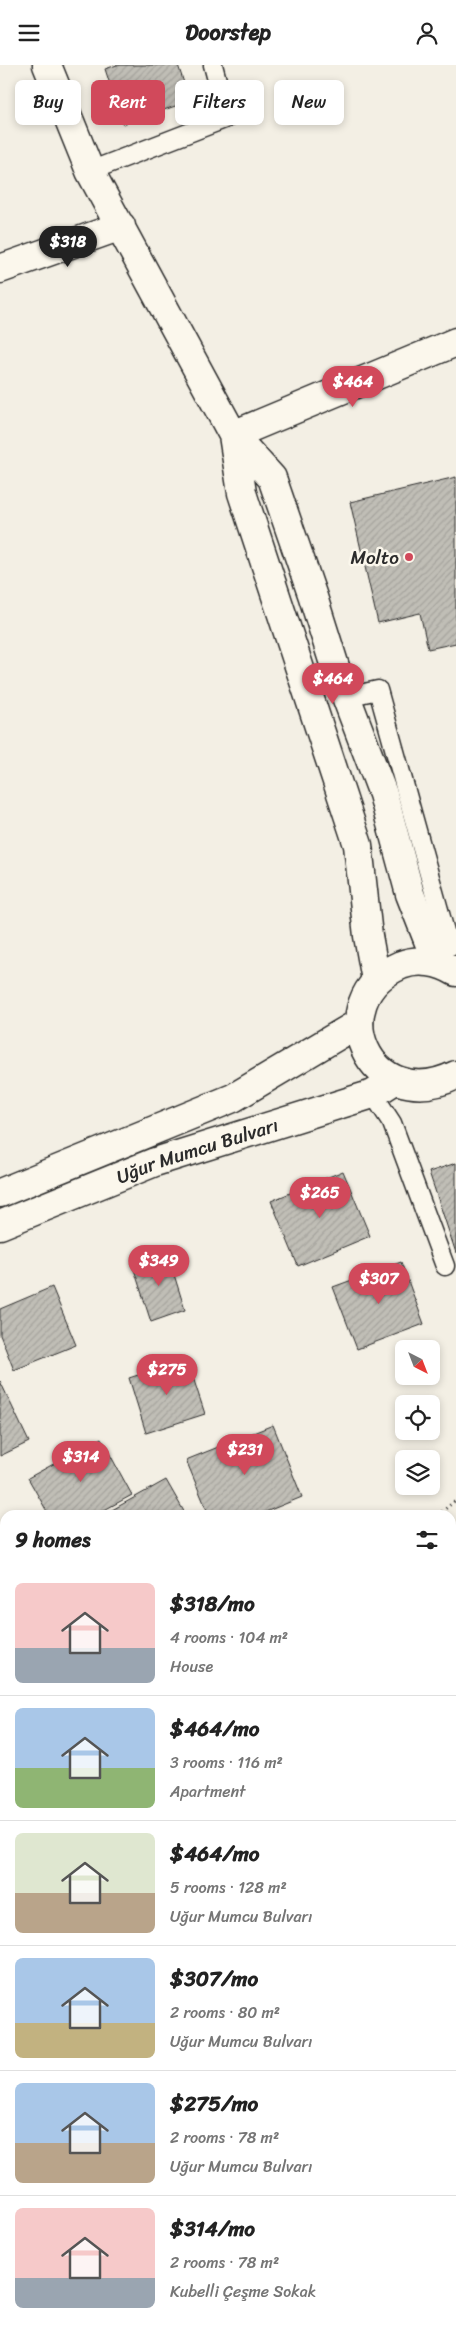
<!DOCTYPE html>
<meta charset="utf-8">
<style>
:root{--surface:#fff;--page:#f6f6f6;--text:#222;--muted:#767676;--line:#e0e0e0;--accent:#d1495b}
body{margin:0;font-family:Sriracha,sans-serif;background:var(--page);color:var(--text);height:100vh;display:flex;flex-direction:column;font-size:19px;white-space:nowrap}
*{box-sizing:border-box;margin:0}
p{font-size:16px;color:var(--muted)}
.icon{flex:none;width:28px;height:28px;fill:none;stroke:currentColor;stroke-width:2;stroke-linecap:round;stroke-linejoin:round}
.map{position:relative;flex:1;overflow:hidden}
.panel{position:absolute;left:0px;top:1445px;width:456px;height:821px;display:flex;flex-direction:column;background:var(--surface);border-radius:15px 15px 0 0;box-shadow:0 2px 8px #0003}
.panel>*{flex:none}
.banner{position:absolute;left:15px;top:15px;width:426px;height:45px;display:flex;gap:10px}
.needle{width:32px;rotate:138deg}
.tools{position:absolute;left:395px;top:1275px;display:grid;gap:10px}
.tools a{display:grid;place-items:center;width:45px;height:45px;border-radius:8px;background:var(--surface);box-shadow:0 2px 8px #0003;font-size:25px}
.price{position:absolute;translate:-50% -42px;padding:0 11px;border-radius:18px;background:var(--accent);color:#fff;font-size:16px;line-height:32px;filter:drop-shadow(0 1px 2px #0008)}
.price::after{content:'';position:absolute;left:50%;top:30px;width:15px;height:11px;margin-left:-8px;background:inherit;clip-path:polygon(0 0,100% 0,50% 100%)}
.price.selected{background:#222;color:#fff}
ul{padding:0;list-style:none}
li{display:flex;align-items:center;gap:15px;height:125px;padding:0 15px}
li+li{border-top:1px solid var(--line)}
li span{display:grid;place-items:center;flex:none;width:140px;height:100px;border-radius:8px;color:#555}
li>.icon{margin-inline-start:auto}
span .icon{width:60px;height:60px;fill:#fffc;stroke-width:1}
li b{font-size:21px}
h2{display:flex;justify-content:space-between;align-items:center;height:60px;padding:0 15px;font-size:21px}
.tag{padding:0 18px;border-radius:8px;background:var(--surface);box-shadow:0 2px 8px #0003;font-size:18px;line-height:45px}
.tag.selected{background:var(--accent);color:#fff}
header{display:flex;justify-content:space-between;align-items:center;height:65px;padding:0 15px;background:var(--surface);font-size:22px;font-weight:700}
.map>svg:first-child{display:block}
.building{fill:url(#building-hatch);stroke:#2b2b2b}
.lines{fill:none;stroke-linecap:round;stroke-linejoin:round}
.lane-casing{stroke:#2b2b2b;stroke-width:21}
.street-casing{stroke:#2b2b2b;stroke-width:31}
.primary-casing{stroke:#2b2b2b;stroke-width:31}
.path{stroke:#2b2b2b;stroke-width:3;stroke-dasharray:1 4;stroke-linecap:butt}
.lane{stroke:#fbf7ec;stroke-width:18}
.street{stroke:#fbf7ec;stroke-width:28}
.primary{stroke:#fbf7ec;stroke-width:28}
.poi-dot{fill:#d1495b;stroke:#fbf7ec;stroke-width:2}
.labels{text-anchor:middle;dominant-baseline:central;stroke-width:5;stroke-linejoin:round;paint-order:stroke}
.poi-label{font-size:19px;fill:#2b2b2b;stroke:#fbf7ec;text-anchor:end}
.street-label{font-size:19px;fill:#2b2b2b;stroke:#fbf7ec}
</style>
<header><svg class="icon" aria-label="menu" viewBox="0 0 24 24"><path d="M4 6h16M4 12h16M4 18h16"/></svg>Doorstep<svg class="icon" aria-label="person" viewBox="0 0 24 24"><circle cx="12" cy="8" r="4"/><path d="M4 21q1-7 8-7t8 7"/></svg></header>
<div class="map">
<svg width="456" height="2266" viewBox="0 0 456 2266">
<defs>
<pattern id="building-hatch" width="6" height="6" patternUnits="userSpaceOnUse" patternTransform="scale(1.25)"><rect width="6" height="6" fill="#c0beb6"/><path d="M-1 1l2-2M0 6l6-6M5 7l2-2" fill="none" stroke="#a5a39d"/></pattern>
</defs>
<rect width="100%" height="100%" fill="#f3efe4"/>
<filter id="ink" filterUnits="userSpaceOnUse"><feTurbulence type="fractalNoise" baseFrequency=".02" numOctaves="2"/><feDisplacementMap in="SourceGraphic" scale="10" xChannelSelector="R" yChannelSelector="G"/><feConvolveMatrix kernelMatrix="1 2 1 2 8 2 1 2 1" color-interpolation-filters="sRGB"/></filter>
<g filter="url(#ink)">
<path class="building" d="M117 0H178L190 36 123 59 105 4Z
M456 412V578L428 584 420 548 378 558 350 437Z
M456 1098V1188L429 1107Z
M343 1106 370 1171 298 1201 271 1136Z
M167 1187 185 1245 151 1257 132 1198Z
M401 1197 424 1259 357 1284 333 1222Z
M52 1222 76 1280 14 1305 0 1270V1244Z
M187 1294 205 1349 146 1368 129 1313Z
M0 1316 29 1377 0 1391Z
M273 1360 302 1432 258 1450H209L186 1395Z
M101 1373 132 1430 95 1450H49L28 1413Z
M166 1415 186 1450H103Z
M451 1710H454L456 1716V1813L451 1815Z
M456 1889V1924L451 1915V1891Z
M456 2022V2101L451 2104V2025Z
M0 2040 5 2047V2056L0 2059Z
M5 2071V2119L0 2123V2075Z
M306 2261H337L324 2266H308Z"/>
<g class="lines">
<defs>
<path id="lane" d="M90 106 227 53 213 0
M346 632 378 625 449 881 456 879
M373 1029 392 1058 445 1201"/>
<path id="street" d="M47 0 90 106 233 370 272 413 313 532 336 605 383 729 410 829 437 898
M0 204 121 161
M233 370 242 428 358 780 368 871 376 915
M233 370 456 277
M0 1494 5 1504
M451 1838 456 1836
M0 1918 5 1926
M0 1981 5 1978
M435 2261 438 2266"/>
<g id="primary">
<path d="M456 907C440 897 419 893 401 900 319 935 369 1053 456 1010"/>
<path d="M0 1128 233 1033 359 958"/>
<path id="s1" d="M0 1160 155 1097 373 1029 395 1015"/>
</g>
</defs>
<use href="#lane" class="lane-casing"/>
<use href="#street" class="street-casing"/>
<use href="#primary" class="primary-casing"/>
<path class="path" d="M438 1450 456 1435"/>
<use href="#lane" class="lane"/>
<use href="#street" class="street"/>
<use href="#primary" class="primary"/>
</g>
</g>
<circle class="poi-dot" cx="409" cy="492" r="5"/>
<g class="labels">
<g class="poi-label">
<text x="399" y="492">Molto</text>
</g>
<g class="street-label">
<text stroke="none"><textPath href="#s1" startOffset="211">Uğur Mumcu Bulvarı</textPath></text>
</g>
</g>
</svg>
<div class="tools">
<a><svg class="needle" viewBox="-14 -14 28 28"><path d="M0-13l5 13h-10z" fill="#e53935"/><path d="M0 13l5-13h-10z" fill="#767676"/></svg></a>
<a><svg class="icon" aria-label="locate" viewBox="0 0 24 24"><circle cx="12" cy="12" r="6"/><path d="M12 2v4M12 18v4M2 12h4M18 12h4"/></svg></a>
<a><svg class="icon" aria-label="layers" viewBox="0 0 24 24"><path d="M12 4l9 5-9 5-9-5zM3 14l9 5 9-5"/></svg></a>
</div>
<b class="price selected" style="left:68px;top:203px">$318</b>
<b class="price" style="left:353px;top:343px">$464</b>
<b class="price" style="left:333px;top:640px">$464</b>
<b class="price" style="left:320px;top:1154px">$265</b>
<b class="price" style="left:159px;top:1222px">$349</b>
<b class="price" style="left:379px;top:1240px">$307</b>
<b class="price" style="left:167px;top:1331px">$275</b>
<b class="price" style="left:245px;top:1411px">$231</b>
<b class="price" style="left:81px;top:1418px">$314</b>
<div class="banner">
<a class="tag">Buy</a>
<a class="tag selected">Rent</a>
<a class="tag">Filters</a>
<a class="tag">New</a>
</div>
<section class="panel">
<h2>9 homes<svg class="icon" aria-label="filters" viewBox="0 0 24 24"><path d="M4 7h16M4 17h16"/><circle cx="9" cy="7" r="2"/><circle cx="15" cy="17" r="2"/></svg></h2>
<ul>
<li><span style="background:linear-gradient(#f6c9c9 65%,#9aa5b1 0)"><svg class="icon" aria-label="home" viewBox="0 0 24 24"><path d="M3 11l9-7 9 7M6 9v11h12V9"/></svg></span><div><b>$318/mo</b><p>4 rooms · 104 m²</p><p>House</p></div></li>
<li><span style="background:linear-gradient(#a9c7e8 60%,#8fb573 0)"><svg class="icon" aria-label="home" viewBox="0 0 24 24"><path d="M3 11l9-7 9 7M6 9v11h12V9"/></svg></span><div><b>$464/mo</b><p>3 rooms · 116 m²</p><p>Apartment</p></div></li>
<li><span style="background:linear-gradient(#dfe7d0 60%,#b9a48a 0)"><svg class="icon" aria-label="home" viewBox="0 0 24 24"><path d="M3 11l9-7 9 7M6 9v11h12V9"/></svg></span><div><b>$464/mo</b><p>5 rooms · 128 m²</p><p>Uğur Mumcu Bulvarı</p></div></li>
<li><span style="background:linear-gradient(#a9c7e8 65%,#c2b280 0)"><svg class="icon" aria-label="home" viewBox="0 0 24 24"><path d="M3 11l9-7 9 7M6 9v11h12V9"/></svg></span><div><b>$307/mo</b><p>2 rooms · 80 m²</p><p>Uğur Mumcu Bulvarı</p></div></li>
<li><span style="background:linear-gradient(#a9c7e8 60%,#b9a48a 0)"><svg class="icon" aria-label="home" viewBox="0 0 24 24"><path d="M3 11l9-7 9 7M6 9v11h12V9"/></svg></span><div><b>$275/mo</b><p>2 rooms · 78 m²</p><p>Uğur Mumcu Bulvarı</p></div></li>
<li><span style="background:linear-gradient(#f6c9c9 70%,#9aa5b1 0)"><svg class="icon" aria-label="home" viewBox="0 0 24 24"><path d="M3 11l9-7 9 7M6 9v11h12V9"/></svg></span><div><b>$314/mo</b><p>2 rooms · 78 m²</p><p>Kubelli Çeşme Sokak</p></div></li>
</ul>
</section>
</div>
